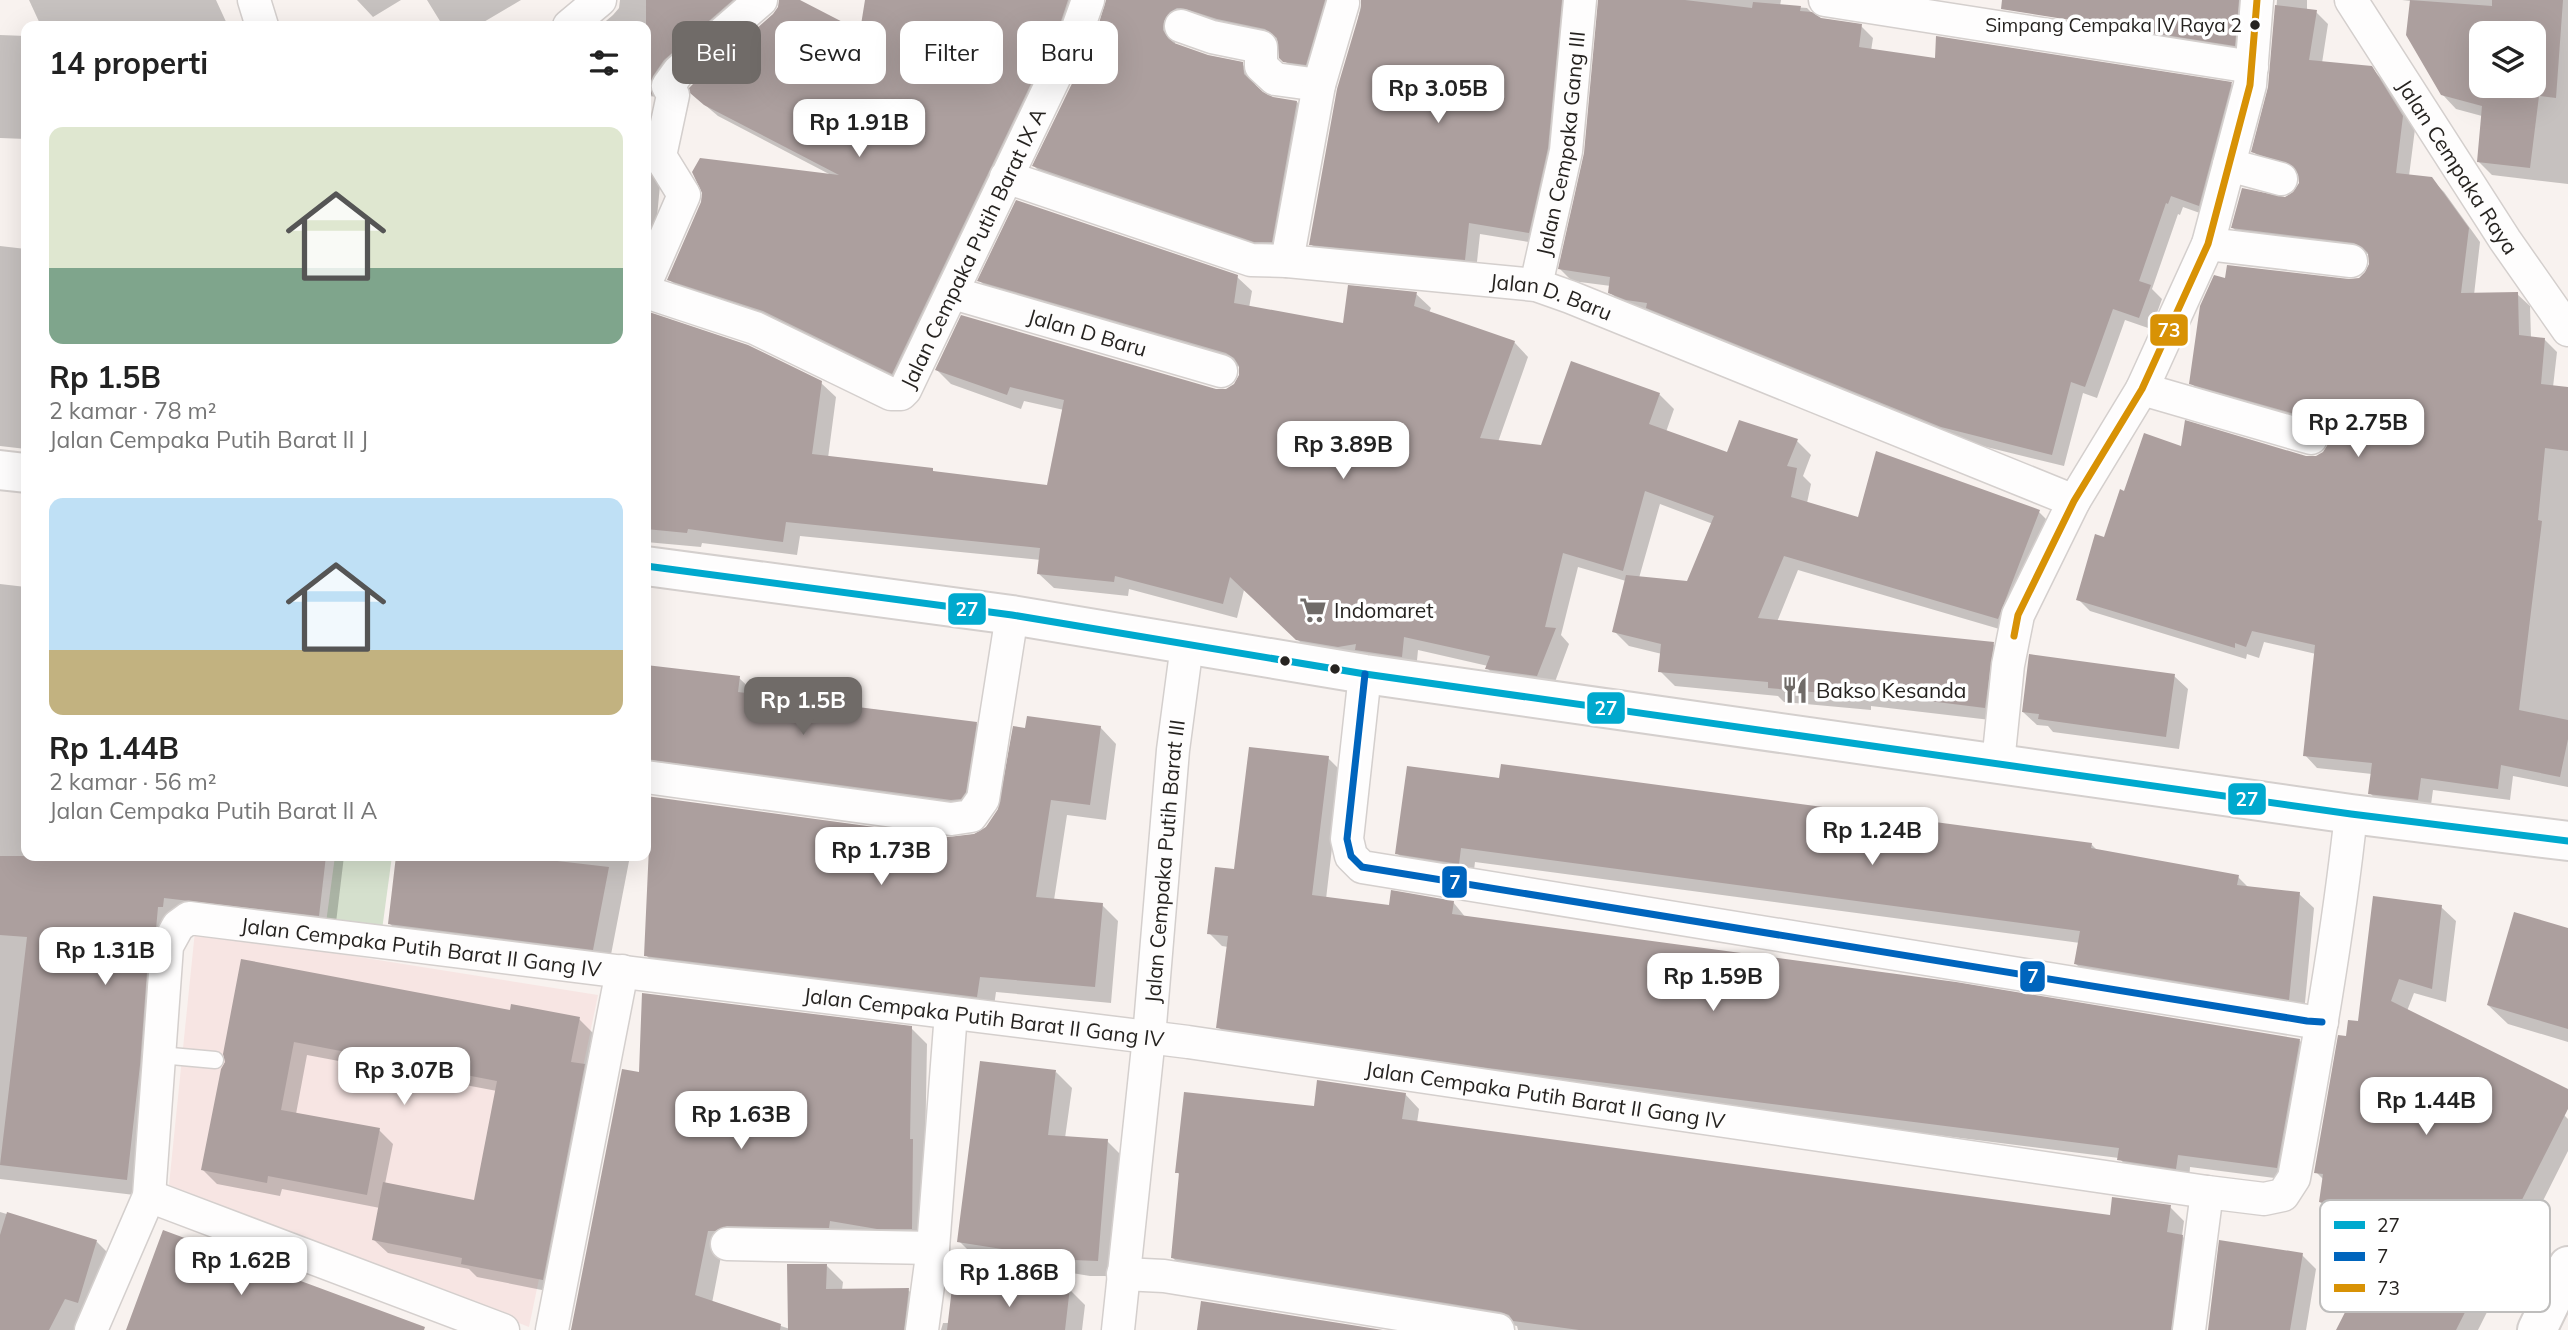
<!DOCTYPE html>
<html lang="id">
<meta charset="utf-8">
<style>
:root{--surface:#fff;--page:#f6f6f6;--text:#222;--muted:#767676;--accent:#706b68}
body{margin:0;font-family:Mulish,sans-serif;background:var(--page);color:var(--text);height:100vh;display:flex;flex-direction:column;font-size:26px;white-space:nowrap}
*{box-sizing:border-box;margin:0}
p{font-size:23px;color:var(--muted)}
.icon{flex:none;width:38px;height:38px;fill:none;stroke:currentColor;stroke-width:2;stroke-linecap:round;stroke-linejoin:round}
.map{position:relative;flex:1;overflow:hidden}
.panel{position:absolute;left:21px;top:21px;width:630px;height:840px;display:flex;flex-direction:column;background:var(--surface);border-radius:14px;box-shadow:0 7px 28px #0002}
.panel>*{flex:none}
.hud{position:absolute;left:672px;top:21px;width:665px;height:63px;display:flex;gap:14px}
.controls{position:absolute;left:2469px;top:21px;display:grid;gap:14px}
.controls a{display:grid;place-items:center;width:77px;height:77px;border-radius:14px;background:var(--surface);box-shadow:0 7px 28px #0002;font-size:35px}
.price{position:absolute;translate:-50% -60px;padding:0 16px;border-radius:14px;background:#fff;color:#222;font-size:23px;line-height:46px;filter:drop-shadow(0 2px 4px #0008)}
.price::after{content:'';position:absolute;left:50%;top:42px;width:21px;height:16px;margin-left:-10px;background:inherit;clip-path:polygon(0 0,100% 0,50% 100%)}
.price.active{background:var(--accent);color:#fff}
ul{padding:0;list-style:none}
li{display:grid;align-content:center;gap:14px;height:371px;padding:0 28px}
li span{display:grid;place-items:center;height:217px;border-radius:14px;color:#555}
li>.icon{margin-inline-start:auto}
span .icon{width:126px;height:126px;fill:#fffc;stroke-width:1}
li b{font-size:30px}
h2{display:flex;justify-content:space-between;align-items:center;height:84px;padding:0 28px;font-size:30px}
.chip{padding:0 24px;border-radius:14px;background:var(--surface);box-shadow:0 7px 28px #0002;font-size:24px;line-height:63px}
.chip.active{background:var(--accent);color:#fff}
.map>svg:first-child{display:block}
.education{fill:#f7e5e3}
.green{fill:#d5e0cd}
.shadow{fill:#0003;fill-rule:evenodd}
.building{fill:#ac9f9e;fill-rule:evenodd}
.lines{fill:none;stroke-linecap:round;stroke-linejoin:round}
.lane-casing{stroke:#d4cfcd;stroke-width:19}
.street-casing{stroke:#d4cfcd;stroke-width:35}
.secondary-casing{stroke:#d4cfcd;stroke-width:42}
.lane{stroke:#fefdfd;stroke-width:16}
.street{stroke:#fefdfd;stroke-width:32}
.secondary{stroke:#fefdfd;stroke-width:38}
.bus-1-casing{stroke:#fff;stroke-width:12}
.bus-2-casing{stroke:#fff;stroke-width:12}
.bus-3-casing{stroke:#fff;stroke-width:12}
.bus-1{stroke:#00a9ce;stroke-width:7}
.bus-2{stroke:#0065bd;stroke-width:7}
.bus-3{stroke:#d89205;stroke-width:7}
.bus-dot{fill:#262320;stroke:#fff;stroke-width:2.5}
.labels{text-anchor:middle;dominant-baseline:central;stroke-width:7;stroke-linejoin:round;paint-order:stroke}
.bus-label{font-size:19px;fill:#262320;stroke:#fff;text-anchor:end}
.street-label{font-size:21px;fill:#262320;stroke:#fff}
.poi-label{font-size:21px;fill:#262320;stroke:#fff;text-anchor:start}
.key{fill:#fff;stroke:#bebdbc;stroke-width:2}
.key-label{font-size:19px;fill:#262320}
.line-badge{stroke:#fff;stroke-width:2.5}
.badge-label{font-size:19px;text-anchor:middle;font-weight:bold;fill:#fff}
</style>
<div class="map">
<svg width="2568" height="1330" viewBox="0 0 2568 1330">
<rect width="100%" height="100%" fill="#f8f2ef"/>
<path class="education" d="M195 931 598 995 529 1327 169 1185Z"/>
<path class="green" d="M335 856H392L382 930 326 923Z"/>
<path class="shadow" d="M29 0H216L228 26H41Z
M357 0H401L373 17Z
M427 0H521L477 26H443Z
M620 0H759L662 97 646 96V26H600L613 15 619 8Z
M781 0H796L861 34 867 0H1087L905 385 681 291 669 279 831 175 718 116 705 105 775 15Z
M1107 0H1345L1318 76 1297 73 1281 57 1279 41 1231 31 1175 33V44L1208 57 1242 64 1254 76 1256 88 1272 99 1297 102 1309 114 1284 254 1268 253 1046 178 1034 166 1096 36Z
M1362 0H1579L1541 244 1480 234 1476 271 1323 256 1311 244Z
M1600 0H1781L1780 6 1807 8 1817 18 1861 26 1873 38 1871 51 1937 60 2231 84 2243 96 2211 217 2183 207 2180 215 2178 214 2152 289 2162 299 2151 329 2125 320 2097 398 2083 393 2064 466 1954 439 1660 320 1654 313 1640 312 1622 304 1610 292 1611 286 1572 281 1560 269 1586 153Z
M2026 0H2256L2246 57 2157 43 2145 31Z
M2277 0H2307V11L2316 12 2328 24 2322 63 2371 68 2383 80 2415 129 2409 176 2431 179 2444 192 2480 242 2474 295 2517 294 2530 306 2531 338 2545 340 2557 352 2553 387 2568 388V787L2513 776 2510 800 2433 790 2430 812 2382 806 2370 793 2372 774 2317 768 2305 755 2316 654 2264 642 2259 658 2247 654 2246 659 2090 611 2078 599 2125 493 2183 448 2316 457 2324 453 2330 444V432L2203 395 2191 383 2227 280 2349 281 2360 279 2367 274 2371 264 2368 254 2245 240 2233 228 2295 194 2301 184 2300 175 2266 164 2253 151 2270 87Z
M2402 0H2568V184L2492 175 2478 161 2482 116 2456 109 2442 94 2411 1ZM2482 33H2534V86H2482Z
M0 35 26 36V139L0 138Z
M646 156 660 185 652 270 646 287Z
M0 246 26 249V449L0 446Z
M1237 277 1252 291 1249 308 1344 325 1416 294 1431 308 1429 313 1514 342 1528 357 1498 442 1542 447 1659 394 1674 409 1666 432 1729 455 1797 441 1811 455 1803 476 1811 484 1807 503 1859 519 2039 512 2053 526 2013 633 1798 570 1777 622 1993 644 2008 659 1999 721 1871 706V710L1784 702 1778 696 1675 686 1660 671 1662 654 1629 646 1614 631 1626 581 1578 567 1561 635 1569 644 1552 690 1502 683 1488 669V666L1418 650 1416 671 1313 654 1244 590 1237 618 1129 589 1128 596 1054 588 1039 574 1041 560 800 536 797 555 702 543 701 547 646 542V313L747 347 821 383 836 397 828 458 1049 487 1064 410 1024 401 1021 409 951 384 937 370 1227 390 1235 385 1241 376 1240 367 994 295 980 281ZM1660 504 1713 524 1688 583 1639 578Z
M0 584 26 587V856H344L335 931 180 914 143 1196 0 1179Z
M646 666 739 678 756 694 976 723 992 740 982 809 646 787Z
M2174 676 2188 689 2179 749 2053 732 2048 726 2037 725 2023 712Z
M1100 727 1116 744 1106 820 1067 815 1054 900 1102 905 1118 921 1111 1003 996 992 993 1013 662 972 646 955 652 817 646 816V797L949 839 981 833 1000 810 1027 730Z
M1328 758 1341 771 1326 899 1390 907 1453 902 1466 918 2299 1040 2313 1054 2290 1180 2190 1167 2189 1181 2133 1173 2119 1158 1502 1080 1232 1040 1218 1027 1228 947 1222 946 1209 933 1235 871Z
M1408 768 2091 844 2098 851 2238 877 2249 888 2299 894 2314 908 2304 1013 2090 978 2076 964 2080 943 1475 862 1473 878 1412 868 1397 853Z
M398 856H630L609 965 406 940 389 923Z
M2441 907 2456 921 2446 1002 2414 993 2407 1011 2564 1115 2568 1119V1151L2478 1330H2338L2391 1225 2335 1216 2320 1202 2324 1180 2316 1172 2348 1038Z
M2568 930V1042L2508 1024 2488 1005Z
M242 961 511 1012 579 1019 593 1033 586 1068 598 1080 557 1293 477 1277 469 1269 388 1253 374 1240 380 1208 282 1189 280 1196 217 1184 203 1170 227 1062ZM307 1055 497 1091 475 1202 385 1184 393 1144 379 1130 296 1114Z
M911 1028 927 1044 925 1153 927 1244 723 1246 712 1303 790 1329 827 1266 843 1282 842 1290H908L924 1306 921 1330H572L640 1074Z
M1056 1072 1072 1088 1065 1138 1107 1141 1123 1157 1114 1276H1090L975 1257 959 1241Z
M1405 1094 1419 1109 1417 1123 2111 1217 2170 1207 2184 1221 2182 1236 2197 1251 2186 1330H1518L1517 1326 1187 1272 1173 1258 1181 1176 1177 1172 1316 1108Z
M0 1212 96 1241 113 1258 74 1330H0Z
M2302 1255 2316 1269 2306 1330H2209Z
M1069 1289 1085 1305 1082 1330H941L943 1323H949Z"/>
<path class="building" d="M646 0H733L664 60 653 76 650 84 652 94 646 100Z
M779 0H800L860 31 865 0H1068L1061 21 892 374 763 311 667 280 701 202 702 193 692 172 700 158 839 175 704 105 690 93 689 88 693 84 773 14 778 7Z
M1106 0H1325L1306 65 1283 62 1279 58 1277 38 1265 29 1217 19 1186 9 1177 8 1170 12 1164 21 1163 30 1168 38 1174 43 1208 55 1243 62 1244 74 1263 92 1273 97 1297 101 1272 242H1254L1032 166 1095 36Z
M1361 0H1562L1548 148 1529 233 1469 223 1465 260 1309 245 1337 89 1361 8Z
M1598 0H1685L1752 8 1753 2 1801 6 1800 11 1812 12 1821 18 1862 24 1859 47 1935 58 1936 36 2232 82 2199 206 2171 196 2168 204 2166 203 2139 281 2151 285 2139 318 2113 309 2085 387 2071 382 2052 455 1941 427 1646 308 1647 303 1626 300 1608 293 1610 277 1558 269 1584 153Z
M2002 0H2239L2235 46 2001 9Z
M2410 0 2492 6V0H2563L2556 98 2539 96 2530 168 2477 162 2482 106 2441 95 2406 35ZM2482 33H2534V86H2482Z
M2275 5 2317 10 2309 60 2372 66 2403 116 2396 173 2432 177 2469 228 2461 293 2518 292 2519 335 2545 338 2541 384 2568 387V451L2545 448 2538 520 2542 521 2519 710 2568 720V739L2560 777 2501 765 2498 789 2421 778 2418 800 2368 794 2372 763 2303 756 2315 645 2252 631 2246 647 2235 643V648L2076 600 2095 534 2104 537 2120 489 2124 491 2144 433 2181 446 2185 420 2306 456H2316L2323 452 2328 444 2329 433 2324 425 2316 420 2189 384 2200 306 2214 275 2225 278 2227 265 2349 279 2359 278 2365 272 2369 264 2368 253 2362 247 2354 243 2231 228 2242 188 2285 197 2293 192 2299 183 2298 174 2293 166 2251 152 2268 87Z
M1016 200 1238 275 1234 303 1343 323 1348 285 1417 292 1414 306 1515 341 1480 438 1541 445 1571 361 1660 393 1649 424 1727 452 1739 420 1798 439 1787 466 1797 468 1791 497 1858 517 1876 451 2040 510 1998 619 1784 556 1758 618 1994 642 1985 708 1857 692V696L1768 688V682L1658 672 1661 644 1612 632 1626 575 1687 581 1714 516 1645 491 1623 571 1563 553 1545 627 1556 628 1537 676 1485 669 1490 656 1404 637 1402 657 1355 650 1356 644 1338 647 1296 640 1230 577 1223 604 1115 576 1114 582 1037 574 1040 548 786 522 783 542 688 529 687 533 646 529V311L748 345 822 381 812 454 933 468V471L1047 485 1064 400 1010 387 1007 395 935 370 961 315 1216 389H1226L1234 384 1239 375V366L1234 358 1226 353 977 281Z
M2029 654 2175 674 2166 737 2038 719 2039 714 2022 712Z
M646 665 740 676 738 692 977 722 966 792 961 799 951 800 646 759Z
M1027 716 1101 726 1090 805 1051 800 1036 897 1103 903 1095 987 980 977 977 997 644 956 651 803 646 802V796L948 837 974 834 986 827 998 809 1013 726 1025 728Z
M1249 747 1329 756 1312 895 1389 905 1391 890 1454 901 1452 914 1956 982 2300 1039 2277 1168 2178 1155 2176 1169 2117 1160 2119 1148 1488 1068 1216 1028 1228 936 1207 934 1215 867 1234 869Z
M1501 764 2092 843 2091 848 2239 875 2237 885 2300 892 2289 1000 2074 964 2080 931 1461 848 1459 864 1395 854 1407 766 1499 778Z
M0 856H326L319 916 164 898 163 907H158L156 929 149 945 140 1065 127 1180 0 1165 27 937 0 935Z
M396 856H514L609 867 593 950 388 924Z
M2373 896 2442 905 2432 989 2399 979 2391 1001 2568 1089V1109L2456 1330H2336L2395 1214 2319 1202 2323 1174 2314 1173 2338 1035 2346 1036 2348 1020 2358 1021Z
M2514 912 2568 928V1029L2487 1005Z
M241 959 510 1010 511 1004 580 1017 571 1062 585 1064 543 1280 461 1264 462 1258 372 1240 383 1182 474 1200 497 1081 294 1042 281 1110 380 1128 367 1195 268 1176 267 1183 201 1170 221 1069 225 1062 223 1054Z
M642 993 912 1026 910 1139H913L912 1229H877L830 1221 829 1228 727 1226 715 1231H708L695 1295 781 1324 780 1330H571L622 1069 639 1072Z
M980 1061 1056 1070 1048 1135 1108 1139 1098 1261 1073 1260 957 1242Z
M1317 1080 1406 1093 1402 1119 2110 1215 2112 1197 2171 1205 2167 1232 2183 1235 2171 1330H1579L1513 1321 1509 1315 1501 1312 1171 1258 1179 1173H1175L1184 1092 1314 1106Z
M7 1212 97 1240 78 1303 65 1299 49 1330H0V1235Z
M163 1230 425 1327 424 1330H126Z
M2219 1240 2303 1253 2290 1330H2208Z
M787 1264H827L826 1289 909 1288 904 1330H788Z
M1070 1287 1065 1330H947L952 1288Z
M1201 1301 1383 1330H1197Z"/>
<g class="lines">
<defs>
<path id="lane" d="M160 1055 215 1060"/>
<g id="street">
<path d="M254 0 262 26"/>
<path d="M1825 0 2252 67"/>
<path id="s1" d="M2351 0 2505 240 2568 330"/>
<path d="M569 26 600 0"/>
<path d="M1181 26 1212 37 1261 47V66L1275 79 1319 85"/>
<path d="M2229 165 2281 179"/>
<path id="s2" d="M1006 177 1251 260 1287 261 1536 285 1570 297 2074 501"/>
<path d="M2208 244 2351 261"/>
<path d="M1287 261 1319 85 1343 3"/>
<path d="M646 282 684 195 660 156 673 95 668 86 679 71 761 0"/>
<path id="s3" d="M1536 285 1566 151 1580 0"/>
<path id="s4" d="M646 292 755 328 891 394H901L905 390 1078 28 1088 0"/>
<path id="s5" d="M953 293 1221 371"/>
<path d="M2142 389 2311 438"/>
<path d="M1365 674 1347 839 1351 856 1362 867 2307 1021 2322 1022"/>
<path d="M1998 763 2008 665 2018 615 2074 501 2142 389 2208 244 2250 85 2257 0"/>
<path d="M646 777 951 819 971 816 983 799 1012 615"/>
<path d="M149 1196 503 1330"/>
<path d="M727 1244 933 1248"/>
<path d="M1123 1274 1164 1276 1498 1330"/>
<path id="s6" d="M91 1330 149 1196 167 946 178 926 189 918 1188 1042 2207 1192"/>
<path d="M552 1330 622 971"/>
<path d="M922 1330 933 1248 951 1013"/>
<path id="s7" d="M1118 1330 1149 1037 1173 750 1187 645"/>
<path d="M2189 1330 2207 1192 2264 1199 2283 1195 2294 1178C2316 1057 2338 936 2351 814"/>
</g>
<path id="secondary" d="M0 470 26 473
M646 566 1012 615 1365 674 2351 814 2568 841
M2537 1330 2568 1266"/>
</defs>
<use href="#lane" class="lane-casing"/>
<use href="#street" class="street-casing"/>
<use href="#secondary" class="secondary-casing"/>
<use href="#lane" class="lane"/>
<use href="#street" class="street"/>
<use href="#secondary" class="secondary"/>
<defs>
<path id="bus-1" d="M646 566 1012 615 1365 674 2351 814 2568 841"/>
<path id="bus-2" d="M1365 674 1347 839 1351 856 1362 867 2307 1021 2322 1022"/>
<path id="bus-3" d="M2014 636 2018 615 2074 501 2142 389 2208 244 2250 85 2257 0"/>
</defs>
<use href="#bus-1" class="bus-1-casing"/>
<use href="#bus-2" class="bus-2-casing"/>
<use href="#bus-3" class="bus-3-casing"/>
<use href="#bus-1" class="bus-1"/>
<use href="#bus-2" class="bus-2"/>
<use href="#bus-3" class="bus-3"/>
</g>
<defs>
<symbol id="supermarket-bare" viewBox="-9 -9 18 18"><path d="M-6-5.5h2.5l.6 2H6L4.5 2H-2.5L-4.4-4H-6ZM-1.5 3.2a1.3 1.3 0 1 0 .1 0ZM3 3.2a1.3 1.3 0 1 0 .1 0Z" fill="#706b68" stroke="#fff" stroke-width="2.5" paint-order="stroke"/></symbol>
<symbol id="restaurant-bare" viewBox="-9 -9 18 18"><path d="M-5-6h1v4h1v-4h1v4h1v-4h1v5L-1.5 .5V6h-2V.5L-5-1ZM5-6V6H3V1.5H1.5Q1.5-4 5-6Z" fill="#706b68" stroke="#fff" stroke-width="2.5" paint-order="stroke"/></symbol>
</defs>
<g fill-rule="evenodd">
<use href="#supermarket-bare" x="1294" y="591" width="38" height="38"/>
<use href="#restaurant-bare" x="1776" y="671" width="38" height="38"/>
</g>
<g class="bus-dot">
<circle cx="2255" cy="25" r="6"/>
<circle cx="1285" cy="661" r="6"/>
<circle cx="1335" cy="669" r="6"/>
</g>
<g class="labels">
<g class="bus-label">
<text x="2242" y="25">Simpang Cempaka IV Raya 2</text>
</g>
<g class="street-label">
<text stroke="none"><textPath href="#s3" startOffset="144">Jalan Cempaka Gang III</textPath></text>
<text stroke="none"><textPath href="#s1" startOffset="198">Jalan Cempaka Raya</textPath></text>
<text stroke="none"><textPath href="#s4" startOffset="439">Jalan Cempaka Putih Barat IX A</textPath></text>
<text stroke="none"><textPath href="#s2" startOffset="562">Jalan D. Baru</textPath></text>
<text stroke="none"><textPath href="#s5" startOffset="140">Jalan D Baru</textPath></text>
<text stroke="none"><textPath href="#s7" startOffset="471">Jalan Cempaka Putih Barat III</textPath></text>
<text stroke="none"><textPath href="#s6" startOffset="667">Jalan Cempaka Putih Barat II Gang IV</textPath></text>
<text stroke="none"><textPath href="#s6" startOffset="1234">Jalan Cempaka Putih Barat II Gang IV</textPath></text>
<text stroke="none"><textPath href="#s6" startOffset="1801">Jalan Cempaka Putih Barat II Gang IV</textPath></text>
</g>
<g class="poi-label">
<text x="1334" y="610">Indomaret</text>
<text x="1816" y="690">Bakso Kesanda</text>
</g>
</g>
<rect x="2320" y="1200" width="230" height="112" rx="10" class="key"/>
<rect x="2334" y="1221" width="31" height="8" fill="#00a9ce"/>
<rect x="2334" y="1252" width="31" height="9" fill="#0065bd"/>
<rect x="2334" y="1284" width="31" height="8" fill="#d89205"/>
<g class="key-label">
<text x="2377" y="1232">27</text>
<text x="2377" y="1263">7</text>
<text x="2377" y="1295">73</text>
</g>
<g class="line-badge">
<rect x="2149" y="313" width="40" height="34" rx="7" fill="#d89205"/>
<rect x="947" y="592" width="40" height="34" rx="7" fill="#00a9ce"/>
<rect x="1586" y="691" width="40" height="34" rx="7" fill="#00a9ce"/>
<rect x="2227" y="782" width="40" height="34" rx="7" fill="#00a9ce"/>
<rect x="1441" y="865" width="27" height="34" rx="7" fill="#0065bd"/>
<rect x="2019" y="960" width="27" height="33" rx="7" fill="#0065bd"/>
</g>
<g class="badge-label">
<text x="2169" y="337">73</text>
<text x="967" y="616">27</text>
<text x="1606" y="715">27</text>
<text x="2247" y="806">27</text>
<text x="1455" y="889">7</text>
<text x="2033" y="983">7</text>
</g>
</svg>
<div class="controls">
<a><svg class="icon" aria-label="layers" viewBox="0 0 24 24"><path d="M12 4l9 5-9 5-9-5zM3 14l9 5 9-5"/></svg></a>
</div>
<b class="price" style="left:1438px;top:125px">Rp 3.05B</b>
<b class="price" style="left:859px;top:159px">Rp 1.91B</b>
<b class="price" style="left:2358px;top:459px">Rp 2.75B</b>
<b class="price" style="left:1343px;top:481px">Rp 3.89B</b>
<b class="price active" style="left:803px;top:737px">Rp 1.5B</b>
<b class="price" style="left:1872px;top:867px">Rp 1.24B</b>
<b class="price" style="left:881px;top:887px">Rp 1.73B</b>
<b class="price" style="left:105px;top:987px">Rp 1.31B</b>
<b class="price" style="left:1713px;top:1013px">Rp 1.59B</b>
<b class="price" style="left:404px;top:1107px">Rp 3.07B</b>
<b class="price" style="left:2426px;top:1137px">Rp 1.44B</b>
<b class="price" style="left:741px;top:1151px">Rp 1.63B</b>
<b class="price" style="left:241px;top:1297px">Rp 1.62B</b>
<b class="price" style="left:1009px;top:1309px">Rp 1.86B</b>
<div class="hud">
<a class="chip active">Beli</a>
<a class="chip">Sewa</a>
<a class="chip">Filter</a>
<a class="chip">Baru</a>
</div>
<section class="panel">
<h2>14 properti<svg class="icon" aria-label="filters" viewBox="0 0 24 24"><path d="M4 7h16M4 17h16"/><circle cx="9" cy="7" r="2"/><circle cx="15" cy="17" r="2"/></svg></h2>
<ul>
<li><span style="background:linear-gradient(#dfe7d0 65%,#7fa58c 0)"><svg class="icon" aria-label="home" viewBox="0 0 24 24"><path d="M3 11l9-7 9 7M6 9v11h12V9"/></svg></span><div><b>Rp 1.5B</b><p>2 kamar · 78 m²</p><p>Jalan Cempaka Putih Barat II J</p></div></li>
<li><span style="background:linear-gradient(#bfe0f5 70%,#c2b280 0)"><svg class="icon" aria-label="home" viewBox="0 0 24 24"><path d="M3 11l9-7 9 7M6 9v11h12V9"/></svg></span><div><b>Rp 1.44B</b><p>2 kamar · 56 m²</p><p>Jalan Cempaka Putih Barat II A</p></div></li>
</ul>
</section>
</div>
